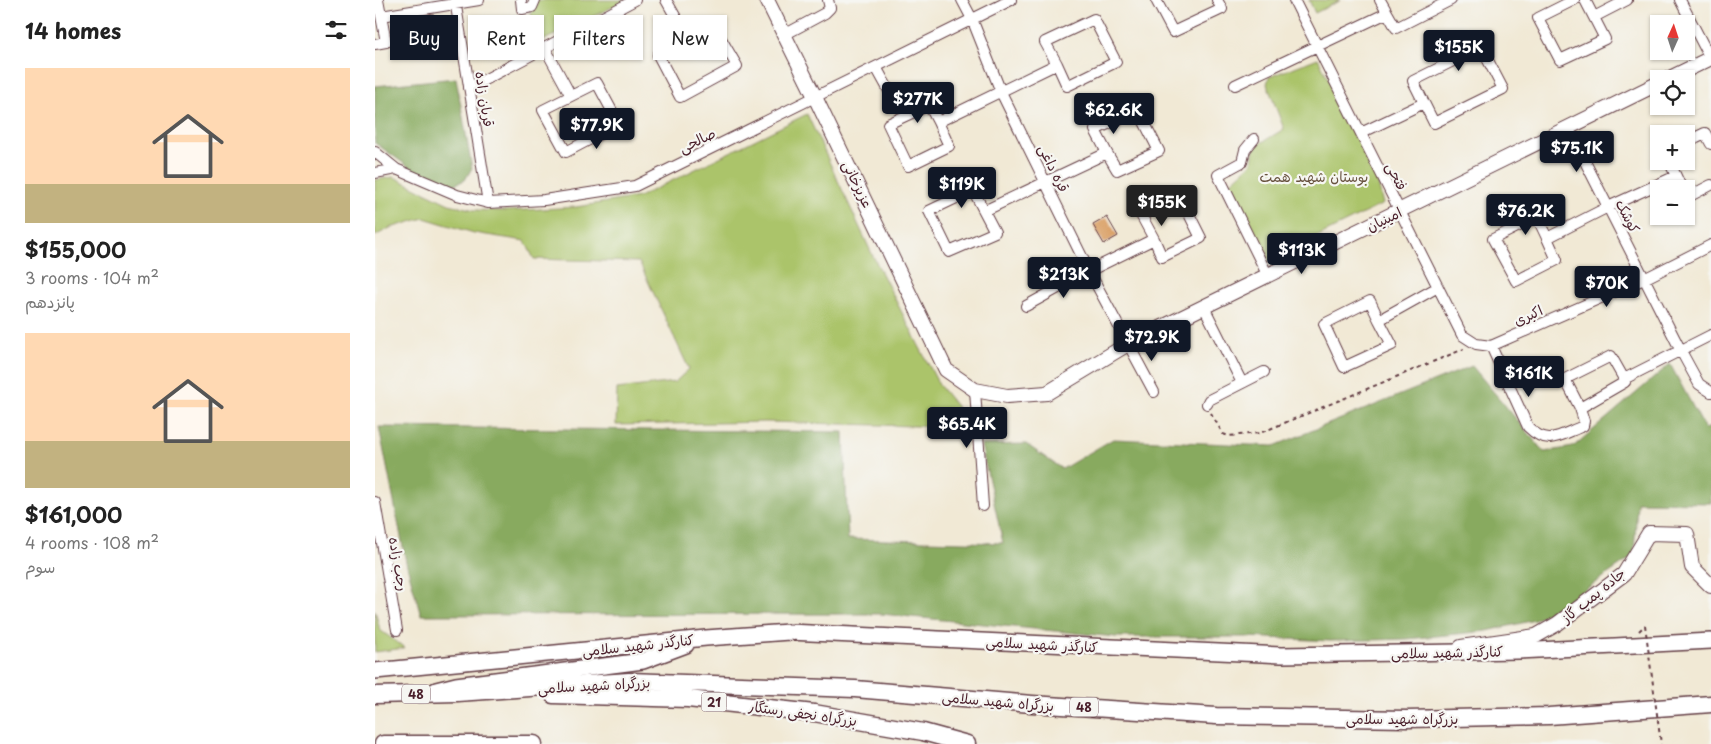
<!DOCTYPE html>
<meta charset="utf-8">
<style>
:root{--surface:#fff;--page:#f2f2f2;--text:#222;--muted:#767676;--accent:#111827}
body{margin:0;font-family:"Playpen Sans","Playpen Sans Arabic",sans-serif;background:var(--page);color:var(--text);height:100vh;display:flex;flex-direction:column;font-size:19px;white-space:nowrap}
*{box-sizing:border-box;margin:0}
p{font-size:16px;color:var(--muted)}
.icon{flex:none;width:28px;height:28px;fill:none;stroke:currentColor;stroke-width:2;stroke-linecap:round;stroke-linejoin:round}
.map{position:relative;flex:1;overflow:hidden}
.details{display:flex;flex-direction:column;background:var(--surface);width:375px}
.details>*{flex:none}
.guide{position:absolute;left:15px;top:15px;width:475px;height:45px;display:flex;gap:10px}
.needle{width:32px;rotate:3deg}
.tools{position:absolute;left:1275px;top:15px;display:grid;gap:10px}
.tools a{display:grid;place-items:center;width:45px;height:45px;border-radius:0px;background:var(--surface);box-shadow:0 1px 4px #0004;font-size:25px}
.price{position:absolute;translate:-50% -42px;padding:0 11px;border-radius:5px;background:var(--accent);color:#fff;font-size:16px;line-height:32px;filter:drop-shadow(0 1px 2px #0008)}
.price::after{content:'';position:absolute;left:50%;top:30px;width:15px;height:11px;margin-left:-8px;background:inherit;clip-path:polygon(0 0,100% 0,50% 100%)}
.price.selected{background:#222;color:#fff}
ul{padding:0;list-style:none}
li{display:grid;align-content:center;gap:10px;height:265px;padding:0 25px}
li span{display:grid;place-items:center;height:155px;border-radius:0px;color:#555}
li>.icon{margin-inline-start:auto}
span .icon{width:90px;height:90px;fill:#fffc;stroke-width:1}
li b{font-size:21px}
h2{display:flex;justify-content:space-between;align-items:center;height:60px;padding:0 25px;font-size:21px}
.tag{padding:0 18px;border-radius:0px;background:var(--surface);box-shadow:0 1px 4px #0004;font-size:18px;line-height:45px}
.tag.selected{background:var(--accent);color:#fff}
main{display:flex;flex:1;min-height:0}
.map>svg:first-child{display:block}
.green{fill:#abc46a;stroke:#7a724a}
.forest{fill:#88aa5e;stroke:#696444}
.building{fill:#d89a5c}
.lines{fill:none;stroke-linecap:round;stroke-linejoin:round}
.minor-casing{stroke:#633d44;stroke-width:12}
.secondary-casing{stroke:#633d44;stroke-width:16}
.primary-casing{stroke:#633d44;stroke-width:18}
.trunk-casing{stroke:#633d44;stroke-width:19}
.path{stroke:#633d44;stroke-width:2;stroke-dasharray:4 4;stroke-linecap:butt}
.minor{stroke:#fff;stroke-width:10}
.secondary{stroke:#fff;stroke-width:14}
.primary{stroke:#fff;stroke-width:15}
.trunk{stroke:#fff;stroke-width:16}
.path-bridge{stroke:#633d44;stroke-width:2;stroke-dasharray:4 4;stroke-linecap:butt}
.labels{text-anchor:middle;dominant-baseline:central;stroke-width:4.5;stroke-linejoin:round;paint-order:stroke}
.shield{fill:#f6f6f2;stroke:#7e6067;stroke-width:1}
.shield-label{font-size:12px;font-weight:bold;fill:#4a1f2b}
.street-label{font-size:14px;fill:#4a1f2b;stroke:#f6f6f2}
.park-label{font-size:14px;fill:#67513e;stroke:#f6f6f2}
</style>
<main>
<section class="details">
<h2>14 homes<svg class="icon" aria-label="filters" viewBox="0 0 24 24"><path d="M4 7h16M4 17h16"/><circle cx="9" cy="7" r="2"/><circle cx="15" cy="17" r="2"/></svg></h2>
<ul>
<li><span style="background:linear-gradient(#ffd9b3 75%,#c2b280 0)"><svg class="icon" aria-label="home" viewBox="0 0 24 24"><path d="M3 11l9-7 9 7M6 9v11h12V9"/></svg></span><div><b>$155,000</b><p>3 rooms · 104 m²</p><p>پانزدهم</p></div></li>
<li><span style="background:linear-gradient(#ffd9b3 70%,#c2b280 0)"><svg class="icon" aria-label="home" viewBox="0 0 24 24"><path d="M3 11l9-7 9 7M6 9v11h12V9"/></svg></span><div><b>$161,000</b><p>4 rooms · 108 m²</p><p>سوم</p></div></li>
</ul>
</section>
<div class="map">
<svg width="1336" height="744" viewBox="0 0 1336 744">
<rect width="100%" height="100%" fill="#f6f6f2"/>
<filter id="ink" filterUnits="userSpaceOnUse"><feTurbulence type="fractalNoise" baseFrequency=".02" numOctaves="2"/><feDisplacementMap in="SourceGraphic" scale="10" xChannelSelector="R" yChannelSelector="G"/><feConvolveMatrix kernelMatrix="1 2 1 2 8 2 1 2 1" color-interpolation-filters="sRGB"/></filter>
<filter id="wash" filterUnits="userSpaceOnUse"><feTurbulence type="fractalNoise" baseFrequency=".0096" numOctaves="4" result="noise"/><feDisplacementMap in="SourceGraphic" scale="20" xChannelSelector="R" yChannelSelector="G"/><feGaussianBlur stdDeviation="1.12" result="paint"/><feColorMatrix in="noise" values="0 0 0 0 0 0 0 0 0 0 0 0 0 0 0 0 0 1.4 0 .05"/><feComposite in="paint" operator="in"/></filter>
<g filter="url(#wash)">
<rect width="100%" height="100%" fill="#f1e9d5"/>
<path class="green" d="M162 0H252L165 42 156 14Z
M934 0H966L940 13Z
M943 58 1000 172 1008 204 890 262 852 186 877 163 879 147 909 129 892 84 894 77Z
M432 114 497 254 564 385 601 431 576 427 392 422 241 425 242 389 300 382 314 369 264 262 159 259 150 241 99 233 49 218 15 228 0 236V180L19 177 74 204 100 210 133 211 201 207 264 197Z
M0 610 5 630 30 648 0 652Z"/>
<path class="forest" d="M81 78 97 168 90 180 76 186 41 172 0 143V86Z
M1295 364 1330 429 1336 427V503L1262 502 1259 556 1198 598 1160 620 1112 631 1032 639 956 641 872 637H741L506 614 46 615 31 562 4 427 469 432 473 539 628 543 606 445 651 444 687 469 738 439 899 446 1097 366 1169 452 1198 447Z"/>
<g id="blocks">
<path class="building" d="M732 217 743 236 729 244 718 225Z"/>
</g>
</g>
<g filter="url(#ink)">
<use href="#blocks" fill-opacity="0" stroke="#633d44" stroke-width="1"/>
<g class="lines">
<defs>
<path id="minor" d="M80 0 113 203
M146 0 147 9 157 7 160 0
M291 0 313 39
M587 0 597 19 626 92 714 271 779 392
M781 0 798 32 847 9 842 0
M919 0 1087 335 1101 344 1116 346
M1005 0 1021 28 1076 0
M1199 0 1163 18 1185 60 1230 39 1210 0
M1305 0 1335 58
M6 16 104 0
M1219 17 1252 0
M338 25 362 66 305 97 283 55Z
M409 35 450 13 455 8 453 0
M0 44 11 42 3 0
M170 48 196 96
M501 67 517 96
M222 83 244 124 191 152 168 110Z
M860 85 1012 13
M94 88 260 0
M563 122 574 146 533 166 513 124 554 105 563 122 682 64 670 42 719 19 741 62 692 86 682 64
M1193 128 1306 351 1324 384 1336 392
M986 133 1049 103 1038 81 1106 47 1128 89 1059 123 1049 103
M879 139 870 150 867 162 843 175 893 276
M1311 142 1330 133 1336 144
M0 152 21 169
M1294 161 1307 189
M0 173 21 169 82 195 113 203 169 200 260 186 636 0
M1311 198 1336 185
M609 211 620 232 574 252 554 211 598 190 609 211 732 153 720 130 763 110 784 151 742 170 732 153
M1172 238 1182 260 1141 281 1118 239 1162 217 1172 238 1233 207 1301 176
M651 306 714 271 779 239 766 215 806 198 826 238 787 257 779 239
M829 307 867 383
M1004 320 1017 345 969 367 949 324 995 301 1004 320 1063 287
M1116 346 1269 279 1336 245
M1116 346 1153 427C1173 447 1185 435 1208 426L1209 421 1205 408
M1249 379 1250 382 1205 408 1190 379 1236 356 1249 379 1336 335
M600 390 608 506
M832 404 834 400 889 372
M0 502 22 630"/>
<path id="secondary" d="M392 0 440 97 571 370 600 390 632 396 672 393 753 344 1284 83
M1293 79 1336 58
M1086 647 1161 636 1182 624 1249 574 1274 533 1312 534 1317 567 1336 586"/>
<path id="primary" d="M0 671 331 638 414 632 906 655 1144 651 1336 641
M61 690 81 685 268 661 311 645"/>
<path id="trunk" d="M0 695 82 693 254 681 480 689 657 704 841 716 1032 719 1174 716 1336 704
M178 695 313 699 439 713 548 732 592 744
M8 744H159"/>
</defs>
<use href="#minor" class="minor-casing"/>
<use href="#secondary" class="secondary-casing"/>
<use href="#primary" class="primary-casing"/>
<use href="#trunk" class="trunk-casing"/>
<path class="path" d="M836 413 848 434 854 436 885 433 1089 349
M1264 631 1270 625"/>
<use href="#minor" class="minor"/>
<use href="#secondary" class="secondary"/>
<use href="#primary" class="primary"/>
<use href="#trunk" class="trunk"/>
<path class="path-bridge" d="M1270 625 1286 744"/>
</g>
</g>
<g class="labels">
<g class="shield">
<rect x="27" y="684.5" width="28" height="19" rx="4"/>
<rect x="326.5" y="692.5" width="25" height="19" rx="4"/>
<rect x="695" y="697.5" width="28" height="19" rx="4"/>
</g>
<g class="shield-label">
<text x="41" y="694">48</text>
<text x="339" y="702">21</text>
<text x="709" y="707">48</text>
</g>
<g class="street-label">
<text transform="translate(110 99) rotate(81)">قربان زاده</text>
<text transform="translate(322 140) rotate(-26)">صالحی</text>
<text transform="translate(679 168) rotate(64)">قره داغی</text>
<text transform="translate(1022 176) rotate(63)">فتحی</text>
<text transform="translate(483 184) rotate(64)">عزیزخانی</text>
<text transform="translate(1253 216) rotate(63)">کوشک</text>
<text transform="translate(1009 219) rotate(-26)">امینیان</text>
<text transform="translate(1153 315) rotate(-24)">اکبری</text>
<text transform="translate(24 564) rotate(80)">رجب زاده</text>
<text transform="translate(1218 595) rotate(-39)">جاده پمپ گاز</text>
<text transform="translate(667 644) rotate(3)">کنارگذر شهید سلامی</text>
<text transform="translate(263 645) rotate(-6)">کنارگذر شهید سلامی</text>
<text transform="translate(1072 652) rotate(-1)">کنارگذر شهید سلامی</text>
<text transform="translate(219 685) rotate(-3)">بزرگراه شهید سلامی</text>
<text transform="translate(623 701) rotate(5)">بزرگراه شهید سلامی</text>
<text transform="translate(428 713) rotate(8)">بزرگراه نجفی رستگار</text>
<text x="1027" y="718">بزرگراه شهید سلامی</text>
</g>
<g class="park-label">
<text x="939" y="176">بوستان شهید همت</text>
</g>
</g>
</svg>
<div class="tools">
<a><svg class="needle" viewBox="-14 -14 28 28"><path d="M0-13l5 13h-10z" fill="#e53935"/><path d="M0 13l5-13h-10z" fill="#767676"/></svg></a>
<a><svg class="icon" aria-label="locate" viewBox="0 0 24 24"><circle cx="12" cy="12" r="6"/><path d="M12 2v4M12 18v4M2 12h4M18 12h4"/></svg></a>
<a>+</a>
<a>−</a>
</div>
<b class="price" style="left:1084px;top:72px">$155K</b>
<b class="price" style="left:543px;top:124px">$277K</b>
<b class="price" style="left:739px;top:135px">$62.6K</b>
<b class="price" style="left:222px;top:150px">$77.9K</b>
<b class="price" style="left:1202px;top:173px">$75.1K</b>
<b class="price" style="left:587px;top:209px">$119K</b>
<b class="price selected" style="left:787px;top:227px">$155K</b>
<b class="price" style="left:1151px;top:236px">$76.2K</b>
<b class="price" style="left:927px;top:275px">$113K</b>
<b class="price" style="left:689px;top:299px">$213K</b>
<b class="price" style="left:1232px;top:308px">$70K</b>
<b class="price" style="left:777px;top:362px">$72.9K</b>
<b class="price" style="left:1154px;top:398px">$161K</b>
<b class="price" style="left:592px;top:449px">$65.4K</b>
<div class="guide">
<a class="tag selected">Buy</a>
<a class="tag">Rent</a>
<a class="tag">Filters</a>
<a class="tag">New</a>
</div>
</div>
</main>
